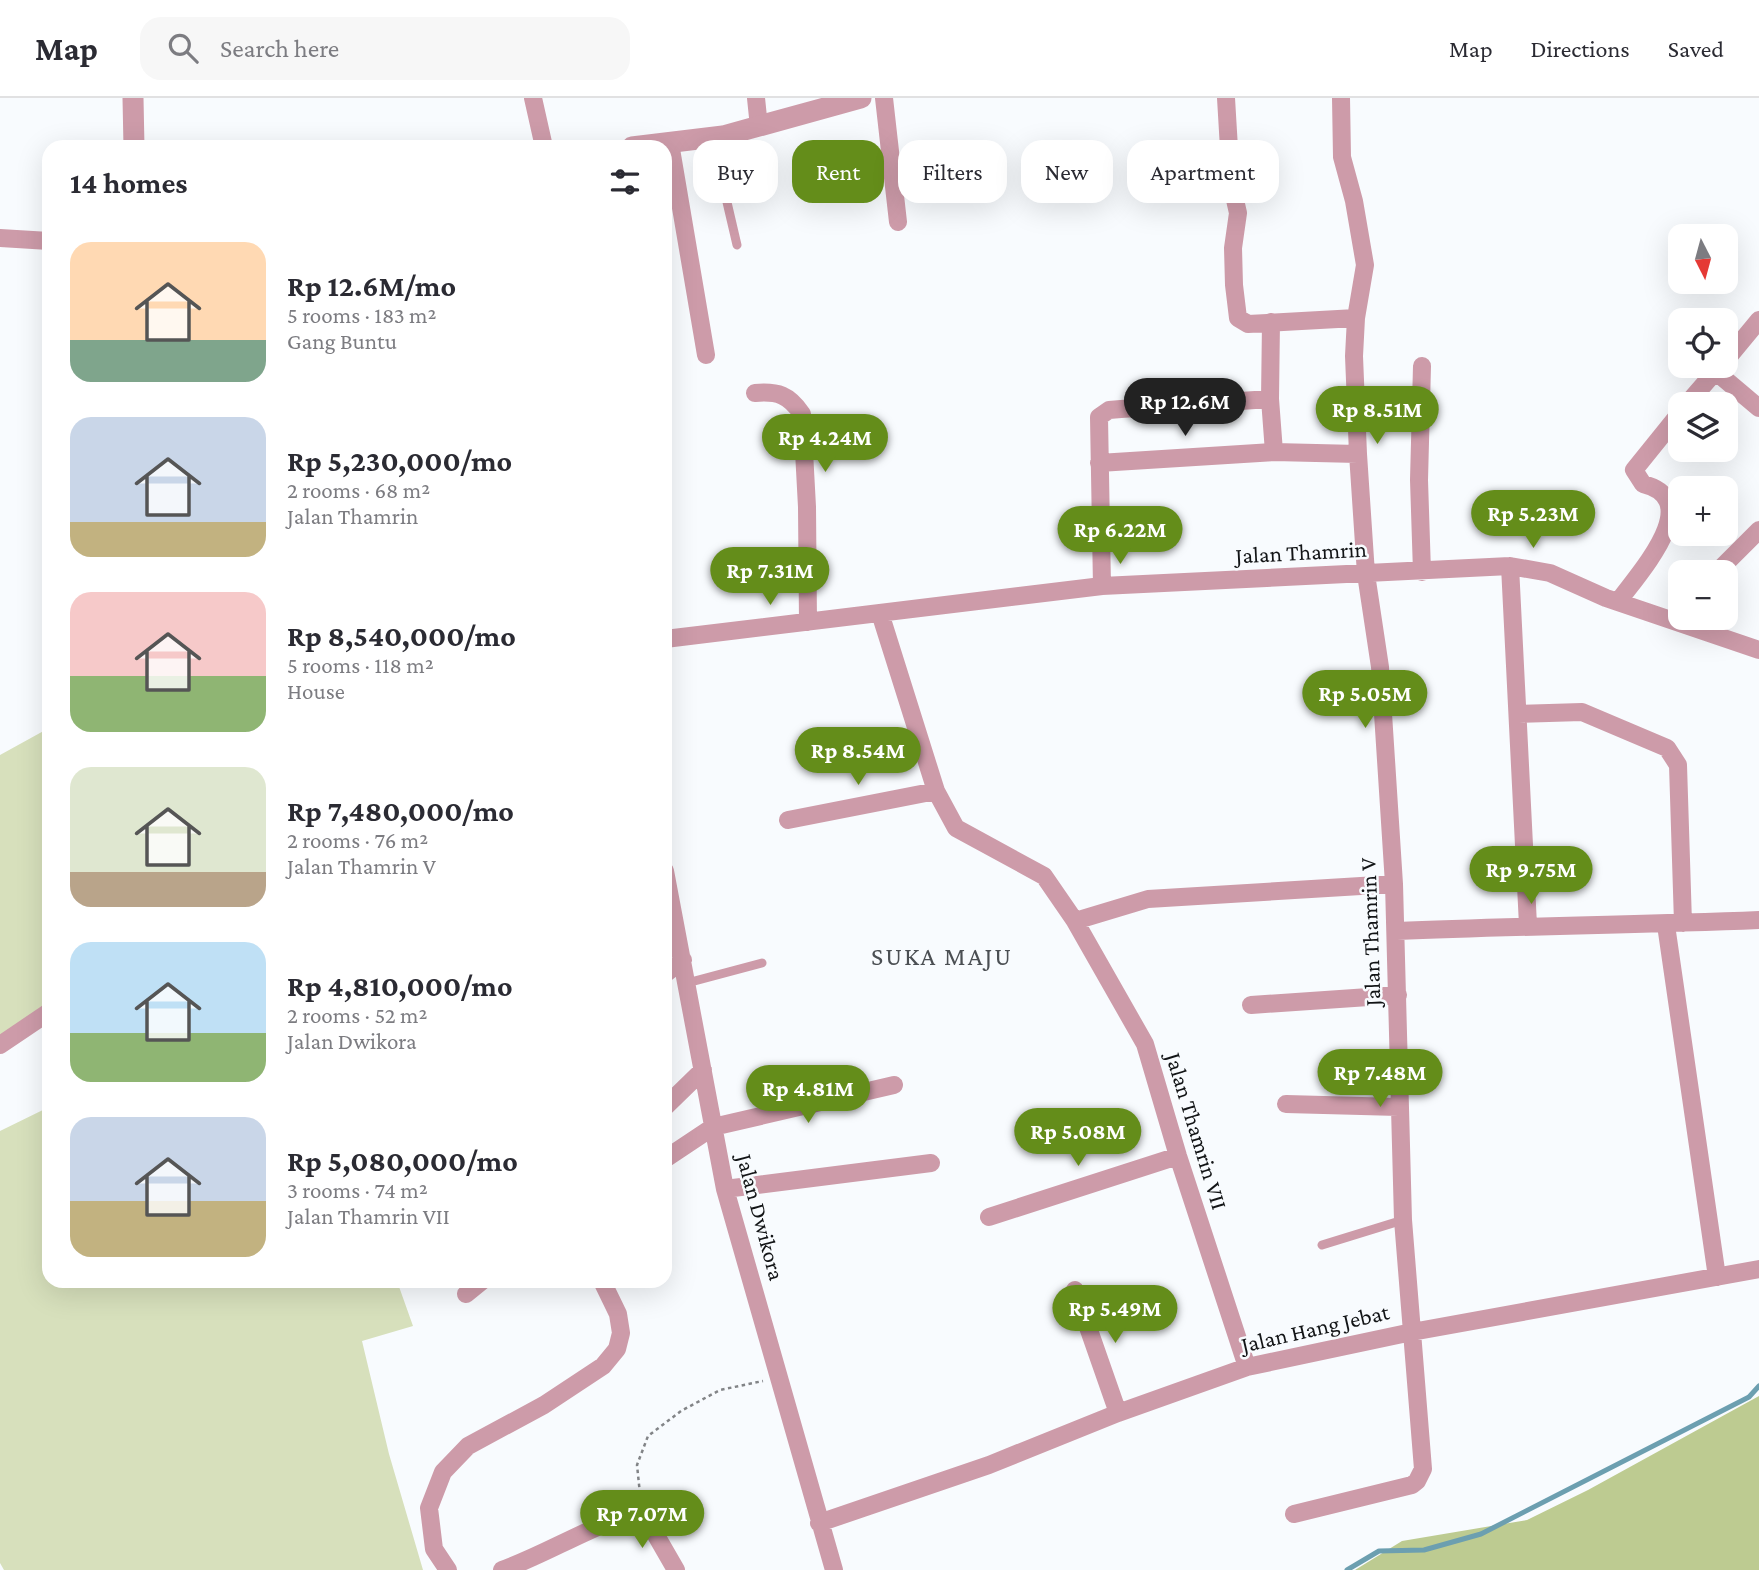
<!DOCTYPE html>
<meta charset="utf-8">
<style>
:root{--surface:#fff;--page:#f7f7f7;--text:#2b2b33;--muted:#7c7c81;--line:#e1e1e2;--accent:#648d1a}
body{margin:0;font-family:"Crimson Pro",serif;background:var(--page);color:var(--text);height:100vh;display:flex;flex-direction:column;font-size:26px;white-space:nowrap}
*{box-sizing:border-box;margin:0}
p{font-size:23px;color:var(--muted)}
.icon{flex:none;width:38px;height:38px;fill:none;stroke:currentColor;stroke-width:2;stroke-linecap:round;stroke-linejoin:round}
.map{position:relative;flex:1;overflow:hidden}
.side{position:absolute;left:42px;top:42px;width:630px;height:1148px;display:flex;flex-direction:column;background:var(--surface);border-radius:21px;box-shadow:0 7px 28px #0002}
.side>*{flex:none}
.banner{position:absolute;left:693px;top:42px;width:665px;height:63px;display:flex;gap:14px}
.needle{width:46px;rotate:174deg}
.controls{position:absolute;left:1668px;top:126px;display:grid;gap:14px}
.controls a{display:grid;place-items:center;width:70px;height:70px;border-radius:14px;background:var(--surface);box-shadow:0 7px 28px #0002;font-size:35px}
.price{position:absolute;translate:-50% -60px;padding:0 16px;border-radius:24px;background:var(--accent);color:#fff;font-size:23px;line-height:46px;filter:drop-shadow(0 2px 4px #0008)}
.price::after{content:'';position:absolute;left:50%;top:42px;width:21px;height:16px;margin-left:-10px;background:inherit;clip-path:polygon(0 0,100% 0,50% 100%)}
.price.active{background:#222;color:#fff}
ul{padding:0;list-style:none}
li{display:flex;align-items:center;gap:21px;height:175px;padding:0 28px}
li span{display:grid;place-items:center;flex:none;width:196px;height:140px;border-radius:21px;color:#555}
li>.icon{margin-inline-start:auto}
span .icon{width:84px;height:84px;fill:#fffc;stroke-width:1}
li b{font-size:30px}
h2{display:flex;justify-content:space-between;align-items:center;height:84px;padding:0 28px;font-size:30px}
.pill{padding:0 24px;border-radius:21px;background:var(--surface);box-shadow:0 7px 28px #0002;font-size:24px;line-height:63px}
.pill.active{background:var(--accent);color:#fff}
header{display:flex;align-items:center;gap:42px;box-sizing:border-box;height:98px;padding:0 35px;background:var(--surface);border-bottom:2px solid var(--line)}
header strong{font-size:33px}
nav{display:flex;gap:38px;margin-inline-start:auto;font-size:24px}
.search{width:490px;height:63px;background:var(--page);display:flex;align-items:center;gap:18px;box-sizing:border-box;padding:0 24px;border-radius:21px;color:var(--muted);font-size:26px}
.map>svg:first-child{display:block}
.green{fill:#d7e0bc}
.forest{fill:#bdcb91}
.lines{fill:none;stroke-linecap:round;stroke-linejoin:round}
.stream{stroke:#6c9fb0;stroke-width:5}
.path{stroke:#828487;stroke-width:2.5;stroke-dasharray:3.5 3.5;stroke-linecap:butt}
.service{stroke:#cd9ba9;stroke-width:9}
.minor{stroke:#cd9ba9;stroke-width:18}
.tertiary{stroke:#cd9ba9;stroke-width:21}
.labels{text-anchor:middle;dominant-baseline:central;stroke-width:5;stroke-linejoin:round;paint-order:stroke}
.street-label{font-size:23px;fill:#121416;stroke:#f8fbfe}
.quarter-label{font-size:26px;letter-spacing:2px;fill:#4b4f53;stroke:#f8fbfe}
</style>
<header>
<strong>Map</strong>
<div class="search"><svg class="icon" aria-label="search" viewBox="0 0 24 24"><circle cx="10" cy="10" r="6"/><path d="M15 15l6 6"/></svg>Search here</div>
<nav><a>Map</a><a>Directions</a><a>Saved</a></nav>
</header>
<div class="map">
<svg width="1759" height="1472" viewBox="0 0 1759 1472">
<rect width="100%" height="100%" fill="#f8fbfe"/>
<path class="green" d="M49 630V904L0 941V657Z
M49 1009V1183H397L413 1228 362 1243 389 1356 423 1472H4L0 1465V1033Z"/>
<path class="forest" d="M1759 1298V1472H1355L1402 1443 1527 1422 1588 1392Z"/>
<g class="lines">
<path class="stream" d="M1347 1472 1379 1453 1424 1452 1481 1436 1749 1299 1759 1288"/>
<path class="path" d="M640 1396 637 1367 648 1338 681 1313 720 1292 763 1283"/>
<path class="service" d="M712 40 737 147
M687 885 762 865
M1322 1147 1403 1122"/>
<path class="minor" d="M533 0 544 49
M756 0 759 29
M884 0 898 124
M1226 0 1231 84 1238 115 1233 150 1234 187 1238 220 1248 226 1356 220
M670 45 706 257
M0 140 49 143
M1271 224 1270 301 1274 354 1358 356
M1726 262 1759 222
M1715 273 1759 310
M755 295C778 293 789 297 802 316L807 409 808 524
M1687 306 1720 268
M1099 365 1274 354
M1510 468 1528 827
M1422 474 1419 382 1422 268
M1717 474 1759 432
M1102 488 1099 319 1109 312 1121 311 1270 301
M1618 504C1638 476 1707 402 1643 386L1634 372 1680 315
M880 515 936 693 956 730 1044 778 1075 823 1145 946 1178 1058 1247 1269
M665 541 1102 488 1510 468 1550 475 1606 500 1759 552
M1519 616 1582 614 1667 650 1678 667 1683 825
M788 722 936 693
M665 773 725 1091 834 1472
M1075 823 1148 801 1394 786
M1666 827 1717 1179
M1397 833C1517 828 1638 827 1759 822
M665 876 683 862
M1251 907 1398 897
M0 947 49 914
M1286 1006 1399 1009
M665 1009 703 972
M665 1061 713 1029 894 987
M725 1091 931 1065
M989 1119 1178 1058
M1075 1192 1118 1315
M466 1196 482 1183
M1294 1416 1412 1387 1417 1383 1423 1371 1403 1122 1394 786 1380 569 1366 476 1358 356 1354 258 1356 220 1365 167 1354 103 1342 59 1341 0
M819 1425 989 1367 1118 1315 1247 1269 1412 1234 1759 1171
M448 1472 434 1451 429 1410 443 1374 468 1348 544 1307 603 1268 617 1251 621 1235 618 1216 602 1183
M502 1472C549 1455 593 1426 642 1413L676 1472"/>
<path class="tertiary" d="M133 0 134 49
M632 49 723 38 861 0"/>
</g>
<g class="labels">
<g class="street-label">
<text transform="translate(1301 454) rotate(-3)">Jalan Thamrin</text>
<text transform="translate(1370 834) rotate(-92)">Jalan Thamrin V</text>
<text transform="translate(1197 1033) rotate(73)">Jalan Thamrin VII</text>
<text transform="translate(761 1119) rotate(75)">Jalan Dwikora</text>
<text transform="translate(1315 1230) rotate(-13)">Jalan Hang Jebat</text>
</g>
<g class="quarter-label">
<text x="942" y="858">SUKA MAJU</text>
</g>
</g>
</svg>
<div class="controls">
<a><svg class="needle" viewBox="-14 -14 28 28"><path d="M0-13l5 13h-10z" fill="#e53935"/><path d="M0 13l5-13h-10z" fill="#7c7c81"/></svg></a>
<a><svg class="icon" aria-label="locate" viewBox="0 0 24 24"><circle cx="12" cy="12" r="6"/><path d="M12 2v4M12 18v4M2 12h4M18 12h4"/></svg></a>
<a><svg class="icon" aria-label="layers" viewBox="0 0 24 24"><path d="M12 4l9 5-9 5-9-5zM3 14l9 5 9-5"/></svg></a>
<a>+</a>
<a>−</a>
</div>
<b class="price active" style="left:1185px;top:340px">Rp 12.6M</b>
<b class="price" style="left:1377px;top:348px">Rp 8.51M</b>
<b class="price" style="left:825px;top:376px">Rp 4.24M</b>
<b class="price" style="left:1533px;top:452px">Rp 5.23M</b>
<b class="price" style="left:1120px;top:468px">Rp 6.22M</b>
<b class="price" style="left:770px;top:509px">Rp 7.31M</b>
<b class="price" style="left:1365px;top:632px">Rp 5.05M</b>
<b class="price" style="left:858px;top:689px">Rp 8.54M</b>
<b class="price" style="left:1531px;top:808px">Rp 9.75M</b>
<b class="price" style="left:1380px;top:1011px">Rp 7.48M</b>
<b class="price" style="left:808px;top:1027px">Rp 4.81M</b>
<b class="price" style="left:1078px;top:1070px">Rp 5.08M</b>
<b class="price" style="left:1115px;top:1247px">Rp 5.49M</b>
<b class="price" style="left:642px;top:1452px">Rp 7.07M</b>
<div class="banner">
<a class="pill">Buy</a>
<a class="pill active">Rent</a>
<a class="pill">Filters</a>
<a class="pill">New</a>
<a class="pill">Apartment</a>
</div>
<section class="side">
<h2>14 homes<svg class="icon" aria-label="filters" viewBox="0 0 24 24"><path d="M4 7h16M4 17h16"/><circle cx="9" cy="7" r="2"/><circle cx="15" cy="17" r="2"/></svg></h2>
<ul>
<li><span style="background:linear-gradient(#ffd9b3 70%,#7fa58c 0)"><svg class="icon" aria-label="home" viewBox="0 0 24 24"><path d="M3 11l9-7 9 7M6 9v11h12V9"/></svg></span><div><b>Rp 12.6M/mo</b><p>5 rooms · 183 m²</p><p>Gang Buntu</p></div></li>
<li><span style="background:linear-gradient(#c9d6e8 75%,#c2b280 0)"><svg class="icon" aria-label="home" viewBox="0 0 24 24"><path d="M3 11l9-7 9 7M6 9v11h12V9"/></svg></span><div><b>Rp 5,230,000/mo</b><p>2 rooms · 68 m²</p><p>Jalan Thamrin</p></div></li>
<li><span style="background:linear-gradient(#f6c9c9 60%,#8fb573 0)"><svg class="icon" aria-label="home" viewBox="0 0 24 24"><path d="M3 11l9-7 9 7M6 9v11h12V9"/></svg></span><div><b>Rp 8,540,000/mo</b><p>5 rooms · 118 m²</p><p>House</p></div></li>
<li><span style="background:linear-gradient(#dfe7d0 75%,#b9a48a 0)"><svg class="icon" aria-label="home" viewBox="0 0 24 24"><path d="M3 11l9-7 9 7M6 9v11h12V9"/></svg></span><div><b>Rp 7,480,000/mo</b><p>2 rooms · 76 m²</p><p>Jalan Thamrin V</p></div></li>
<li><span style="background:linear-gradient(#bfe0f5 65%,#8fb573 0)"><svg class="icon" aria-label="home" viewBox="0 0 24 24"><path d="M3 11l9-7 9 7M6 9v11h12V9"/></svg></span><div><b>Rp 4,810,000/mo</b><p>2 rooms · 52 m²</p><p>Jalan Dwikora</p></div></li>
<li><span style="background:linear-gradient(#c9d6e8 60%,#c2b280 0)"><svg class="icon" aria-label="home" viewBox="0 0 24 24"><path d="M3 11l9-7 9 7M6 9v11h12V9"/></svg></span><div><b>Rp 5,080,000/mo</b><p>3 rooms · 74 m²</p><p>Jalan Thamrin VII</p></div></li>
</ul>
</section>
</div>
